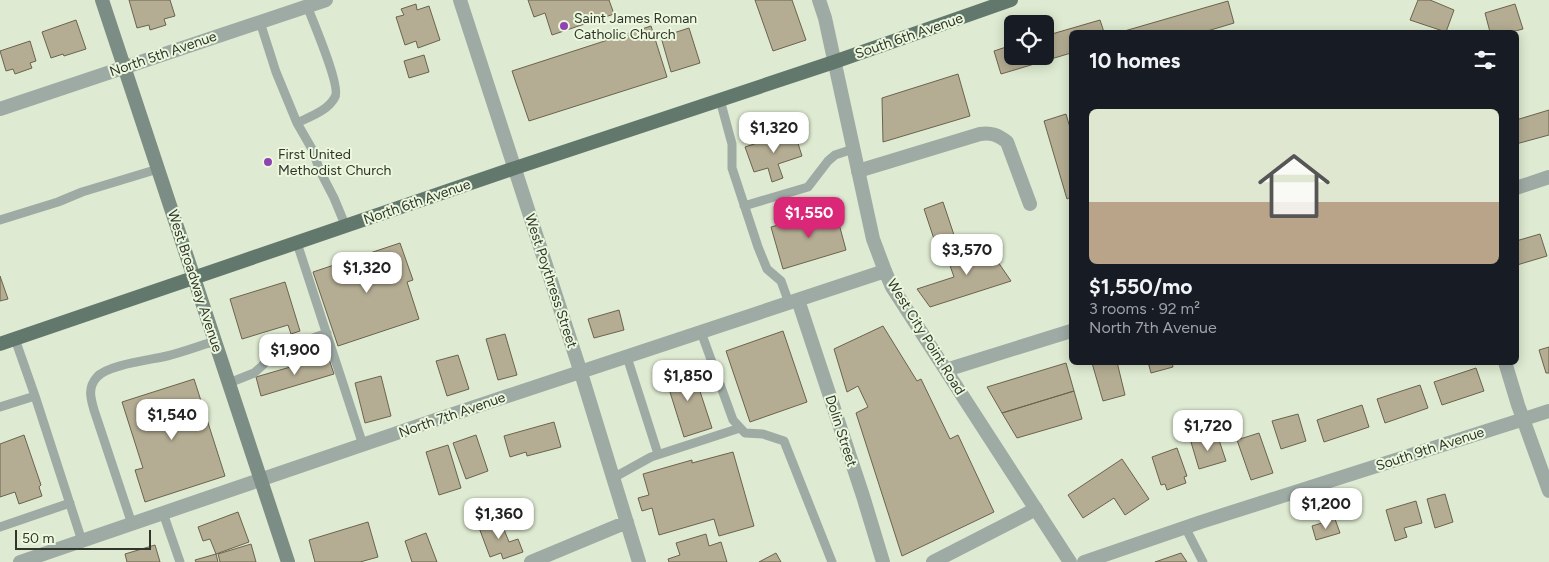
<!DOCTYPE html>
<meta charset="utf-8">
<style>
:root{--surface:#171b24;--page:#242831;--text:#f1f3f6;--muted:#9ea1a6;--accent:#db2777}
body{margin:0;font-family:Figtree,sans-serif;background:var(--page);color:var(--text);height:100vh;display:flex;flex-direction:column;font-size:19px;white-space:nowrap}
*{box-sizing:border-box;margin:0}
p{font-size:16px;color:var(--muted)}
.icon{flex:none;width:28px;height:28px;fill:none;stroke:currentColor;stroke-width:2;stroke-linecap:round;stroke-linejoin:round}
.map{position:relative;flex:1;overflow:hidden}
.drawer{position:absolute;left:1069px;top:30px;width:450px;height:335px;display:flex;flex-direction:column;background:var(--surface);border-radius:8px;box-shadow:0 2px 12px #0003}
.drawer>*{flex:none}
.controls{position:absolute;left:1004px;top:15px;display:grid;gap:10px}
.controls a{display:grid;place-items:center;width:50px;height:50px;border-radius:8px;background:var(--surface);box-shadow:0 2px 12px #0003;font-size:25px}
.scale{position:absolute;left:15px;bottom:12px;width:136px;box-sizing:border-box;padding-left:5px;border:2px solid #30342a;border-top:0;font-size:14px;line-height:18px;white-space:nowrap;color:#30342a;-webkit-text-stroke:4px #ebf8de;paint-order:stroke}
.price{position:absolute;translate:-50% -42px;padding:0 11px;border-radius:10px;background:#fff;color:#222;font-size:16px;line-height:32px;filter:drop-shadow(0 1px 2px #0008)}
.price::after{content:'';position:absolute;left:50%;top:30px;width:15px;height:11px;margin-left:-8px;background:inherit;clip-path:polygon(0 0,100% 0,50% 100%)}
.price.selected{background:var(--accent);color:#fff}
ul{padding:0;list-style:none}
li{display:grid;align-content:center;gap:10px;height:265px;padding:0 20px}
li span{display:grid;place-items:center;height:155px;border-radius:8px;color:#555}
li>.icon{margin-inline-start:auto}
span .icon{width:90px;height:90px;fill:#fffc;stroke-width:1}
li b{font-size:21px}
h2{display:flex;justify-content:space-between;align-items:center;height:60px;padding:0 20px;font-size:21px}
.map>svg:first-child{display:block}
.building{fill:#b4ad93;stroke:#6b644d}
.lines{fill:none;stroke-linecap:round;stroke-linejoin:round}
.service{stroke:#9eaaa4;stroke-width:9}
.minor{stroke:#9eaaa4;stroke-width:14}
.tertiary{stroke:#9eaaa4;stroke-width:14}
.secondary{stroke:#7b8d84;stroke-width:14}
.primary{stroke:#63786d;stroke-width:14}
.poi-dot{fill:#9142b2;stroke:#ebf8de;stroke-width:2}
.labels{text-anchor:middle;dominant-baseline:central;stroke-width:4;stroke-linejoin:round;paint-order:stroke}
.poi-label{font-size:14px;fill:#30342a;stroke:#ebf8de;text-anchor:start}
.street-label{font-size:14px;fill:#30342a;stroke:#ebf8de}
</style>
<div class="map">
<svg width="1549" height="562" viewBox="0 0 1549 562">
<rect width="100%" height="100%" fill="#deead1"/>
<path class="building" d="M129 0H170L175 16 164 19 166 25 150 30 149 25 137 28Z
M528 0H609L614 14 552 35 545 13 534 17Z
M755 0H792L806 40 773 51Z
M1418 0H1430L1454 10 1446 32 1410 20Z
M1228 1 1234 23 1204 32H1121Z
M416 4 417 10 429 6 440 40 418 48 416 41 405 45 396 17 404 15 401 9Z
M1515 4 1523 29 1511 32H1490L1485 13Z
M76 20 86 49 64 56 63 54 51 58 42 32Z
M1100 20 1104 32H1071V53L1001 74 994 51 1012 45V56H1045V36Z
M651 26 667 77 529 121 512 71Z
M689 28 700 63 671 72 661 37Z
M30 41 36 61 30 63 32 68 15 74 13 69 6 71 0 51Z
M424 55 429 72 409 78 404 61Z
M958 74 970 116 883 142 882 98Z
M1549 110V135L1516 144V120Z
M1066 114 1071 131V197L1067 199 1044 121Z
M794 131 802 156 778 164 783 178 772 182 768 168 754 172 745 147Z
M943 202 955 238 936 245 924 209Z
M835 209 846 250 783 269 771 227Z
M1540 234 1547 256 1517 265 1516 241Z
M400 243 413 280 407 282 419 319 338 346 313 272Z
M989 243 995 263 998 262 1011 281 930 307 917 289 954 277 947 257Z
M0 276 8 299 0 301Z
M285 282 300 331 291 334 288 325 242 339 230 299Z
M619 310 624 330 594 338 588 319Z
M883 326 917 381 921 379 950 439 958 435 994 512 902 556 856 413 868 407 858 386 847 392 834 349Z
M783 331 807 402 750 422 726 351Z
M505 334 517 375 498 380 486 339Z
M1549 347V373H1546L1539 350Z
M458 355 469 389 447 396 436 361Z
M328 356 334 374 261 396 256 377Z
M1117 362 1125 395 1103 401 1092 363Z
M1148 362H1172L1173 367 1151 373Z
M1066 363 1074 391 1002 413 987 387Z
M692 367 712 428 684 437 665 376Z
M1476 368 1484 391 1442 405 1434 382Z
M381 376 391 416 365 423 355 383Z
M194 379 225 476 145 502 135 470 143 468 122 402Z
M1420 385 1428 408 1385 423 1377 399Z
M1074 391 1082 419 1017 438 1002 413Z
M1362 405 1369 427 1324 442 1317 420Z
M1298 414 1306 441 1281 449 1272 421Z
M554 422 561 447 527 456 526 452 510 457 504 436Z
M1259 433 1273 473 1251 480 1237 440Z
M1217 434 1226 461 1199 469 1191 442Z
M24 435 41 485 39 487 42 496 19 504 15 492 0 497V444Z
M476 435 488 471 466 479 453 443Z
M448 445 461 488 439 495 426 452Z
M1177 448 1187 476 1184 477 1186 483 1167 490 1165 484 1161 485 1152 457Z
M733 452 754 526 719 536 714 519 659 535 652 508 642 511 638 498 649 495 643 474 692 460V463Z
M1122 459 1149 499 1125 515 1114 498 1083 518 1068 495Z
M1445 494 1453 522 1435 528 1427 499Z
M1416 501 1422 523 1404 528 1407 537 1395 541 1386 510Z
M238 512 249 542 216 554 210 539 203 541 198 527Z
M499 517 509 542 518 539 523 552 503 559 501 553 490 557 478 525Z
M1335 519 1340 533 1316 540 1312 526Z
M368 522 378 557 360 562H315L309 540Z
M426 533 437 562H412L405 541Z
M706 534 709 546 721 542 727 562H669L668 559 680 555 676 543Z
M251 544 256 562H220L218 554Z
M155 545 160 562H127L125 554Z
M776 553 781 562H759Z
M1181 553 1187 562H1155Z
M216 554 218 562H196L195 560Z"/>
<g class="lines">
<path class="service" d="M260 22 276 72 297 123 312 149 320 171 334 198 346 227
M720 100 732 144V168L758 247 767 269 781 281 789 303
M297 123C309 117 328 111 335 97 341 87 313 21 307 6
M744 206 808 187 828 161 835 155 853 149
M0 220 58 202 82 192 158 169
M297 243 363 445
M701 332 733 420 745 433 763 434 784 441 832 562
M627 357 658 454
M229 383 254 373 263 365 271 353 327 333
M35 396 82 541
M0 407 35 396 15 339
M613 478 651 457 740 428
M163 513 180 562
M132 524 94 410C91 399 87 388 97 377 107 365 150 360 167 356 183 352 199 346 215 341
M0 527 70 503
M1185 527 1203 562"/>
<path class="minor" d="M460 0 581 373 639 562
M0 109 326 0
M858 171 980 134C991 132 998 135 1007 142L1030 204
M1516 188 1549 177
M798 300 863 496 883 562
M1505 362 1518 405 1549 491
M946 370 1071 331
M20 562 438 419 885 271
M531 562 627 522
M933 562 1036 509
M1084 562 1201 522 1549 411"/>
<path class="tertiary" d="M819 0 825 18 873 239 885 271 892 287 1070 562"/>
<path class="secondary" d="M102 0 288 562"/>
<path class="primary" d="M0 344 515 168 834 62 1011 0"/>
</g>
<g class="poi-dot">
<circle cx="564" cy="26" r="5"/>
<circle cx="268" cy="162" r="5"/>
</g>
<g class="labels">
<g class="poi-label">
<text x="574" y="18">Saint James Roman<tspan x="574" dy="16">Catholic Church</tspan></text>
<text x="278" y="154">First United<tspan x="278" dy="16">Methodist Church</tspan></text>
</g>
<g class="street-label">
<text transform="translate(909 36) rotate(-19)">South 6th Avenue</text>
<text transform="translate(163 54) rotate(-19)">North 5th Avenue</text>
<text transform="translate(417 202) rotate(-19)">North 6th Avenue</text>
<text transform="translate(195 281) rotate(72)">West Broadway Avenue</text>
<text transform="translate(551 281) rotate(72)">West Poythress Street</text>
<text transform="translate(926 337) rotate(58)">West City Point Road</text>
<text transform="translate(452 415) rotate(-19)">North 7th Avenue</text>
<text transform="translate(841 431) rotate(72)">Dolin Street</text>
<text transform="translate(1430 449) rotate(-18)">South 9th Avenue</text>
</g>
</g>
</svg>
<div class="controls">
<a><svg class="icon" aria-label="locate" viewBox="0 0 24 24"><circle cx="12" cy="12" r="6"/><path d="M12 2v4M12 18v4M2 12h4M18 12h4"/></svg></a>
</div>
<div class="scale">50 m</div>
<b class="price" style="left:774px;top:154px">$1,320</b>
<b class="price selected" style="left:809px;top:239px">$1,550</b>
<b class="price" style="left:967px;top:276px">$3,570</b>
<b class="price" style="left:367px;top:294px">$1,320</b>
<b class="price" style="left:295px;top:376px">$1,900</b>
<b class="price" style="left:688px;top:402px">$1,850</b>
<b class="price" style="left:172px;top:441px">$1,540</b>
<b class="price" style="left:1208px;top:452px">$1,720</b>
<b class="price" style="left:1326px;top:530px">$1,200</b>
<b class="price" style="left:499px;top:540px">$1,360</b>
<section class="drawer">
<h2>10 homes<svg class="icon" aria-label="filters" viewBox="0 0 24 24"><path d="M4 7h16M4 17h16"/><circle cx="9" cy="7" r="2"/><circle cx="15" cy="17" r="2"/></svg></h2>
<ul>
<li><span style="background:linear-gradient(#dfe7d0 60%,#b9a48a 0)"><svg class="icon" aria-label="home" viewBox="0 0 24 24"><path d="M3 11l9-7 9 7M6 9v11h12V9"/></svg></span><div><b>$1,550/mo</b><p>3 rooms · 92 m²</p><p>North 7th Avenue</p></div></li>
</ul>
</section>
</div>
